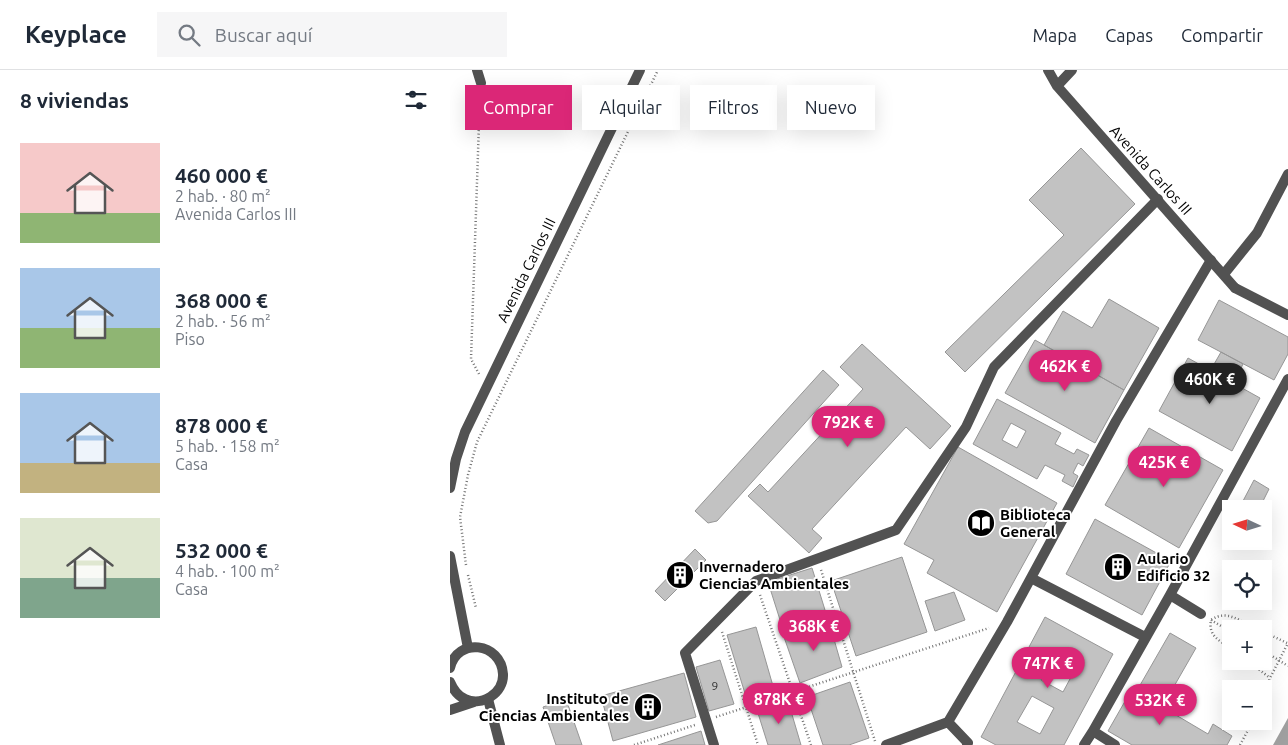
<!DOCTYPE html>
<html lang="es">
<meta charset="utf-8">
<style>
:root{--surface:#fff;--page:#f6f6f7;--text:#1f2937;--muted:#747a83;--line:#e0e1e3;--accent:#db2777}
body{margin:0;font-family:Ubuntu,sans-serif;background:var(--page);color:var(--text);height:100vh;display:flex;flex-direction:column;font-size:19px;white-space:nowrap}
*{box-sizing:border-box;margin:0}
p{font-size:16px;color:var(--muted)}
.icon{flex:none;width:28px;height:28px;fill:none;stroke:currentColor;stroke-width:2;stroke-linecap:round;stroke-linejoin:round}
.map{position:relative;flex:1;overflow:hidden}
.drawer{display:flex;flex-direction:column;background:var(--surface);width:450px}
.drawer>*{flex:none}
.hud{position:absolute;left:15px;top:15px;width:475px;height:45px;display:flex;gap:10px}
.needle{width:32px;rotate:274deg}
.tools{position:absolute;left:772px;top:430px;display:grid;gap:10px}
.tools a{display:grid;place-items:center;width:50px;height:50px;border-radius:0px;background:var(--surface);box-shadow:0 5px 20px #0002;font-size:25px}
.price{position:absolute;translate:-50% -42px;padding:0 11px;border-radius:18px;background:var(--accent);color:#fff;font-size:16px;line-height:32px;filter:drop-shadow(0 1px 2px #0008)}
.price::after{content:'';position:absolute;left:50%;top:30px;width:15px;height:11px;margin-left:-8px;background:inherit;clip-path:polygon(0 0,100% 0,50% 100%)}
.price.selected{background:#222;color:#fff}
ul{padding:0;list-style:none}
li{display:flex;align-items:center;gap:15px;height:125px;padding:0 20px}
li span{display:grid;place-items:center;flex:none;width:140px;height:100px;border-radius:0px;color:#555}
li>.icon{margin-inline-start:auto}
span .icon{width:60px;height:60px;fill:#fffc;stroke-width:1}
li b{font-size:21px}
h2{display:flex;justify-content:space-between;align-items:center;height:60px;padding:0 20px;font-size:21px}
.tag{padding:0 18px;border-radius:0px;background:var(--surface);box-shadow:0 5px 20px #0002;font-size:18px;line-height:45px}
.tag.selected{background:var(--accent);color:#fff}
header{display:flex;align-items:center;gap:30px;box-sizing:border-box;height:70px;padding:0 25px;background:var(--surface);border-bottom:1px solid var(--line)}
header strong{font-size:24px}
nav{display:flex;gap:28px;margin-inline-start:auto;font-size:18px}
.search{width:350px;height:45px;background:var(--page);display:flex;align-items:center;gap:12px;box-sizing:border-box;padding:0 18px;border-radius:0px;color:var(--muted);font-size:19px}
main{display:flex;flex:1;min-height:0}
.map>svg:first-child{display:block}
.water{fill:#a0a0a0}
.building{fill:#c2c2c2;stroke:#969696;fill-rule:evenodd}
.lines{fill:none;stroke-linecap:round;stroke-linejoin:round}
.path{stroke:#747474;stroke-width:2.5;stroke-dasharray:1 2.5;stroke-linecap:butt}
.pedestrian{stroke:#525252;stroke-width:10}
.minor{stroke:#525252;stroke-width:10}
.path-bridge{stroke:#747474;stroke-width:2.5;stroke-dasharray:1 2.5;stroke-linecap:butt}
.labels{text-anchor:middle;dominant-baseline:central;stroke-width:4;stroke-linejoin:round;paint-order:stroke}
.number-label{font-size:12px;fill:#303030}
.street-label{font-size:15px;fill:#000;stroke:#fff}
.poi-label{font-size:15px;font-weight:bold;fill:#000;stroke:#fff;text-anchor:start}
</style>
<header>
<strong>Keyplace</strong>
<div class="search"><svg class="icon" aria-label="search" viewBox="0 0 24 24"><circle cx="10" cy="10" r="6"/><path d="M15 15l6 6"/></svg>Buscar aquí</div>
<nav><a>Mapa</a><a>Capas</a><a>Compartir</a></nav>
</header>
<main>
<section class="drawer">
<h2>8 viviendas<svg class="icon" aria-label="filters" viewBox="0 0 24 24"><path d="M4 7h16M4 17h16"/><circle cx="9" cy="7" r="2"/><circle cx="15" cy="17" r="2"/></svg></h2>
<ul>
<li><span style="background:linear-gradient(#f6c9c9 70%,#8fb573 0)"><svg class="icon" aria-label="home" viewBox="0 0 24 24"><path d="M3 11l9-7 9 7M6 9v11h12V9"/></svg></span><div><b>460 000 €</b><p>2 hab. · 80 m²</p><p>Avenida Carlos III</p></div></li>
<li><span style="background:linear-gradient(#a9c7e8 60%,#8fb573 0)"><svg class="icon" aria-label="home" viewBox="0 0 24 24"><path d="M3 11l9-7 9 7M6 9v11h12V9"/></svg></span><div><b>368 000 €</b><p>2 hab. · 56 m²</p><p>Piso</p></div></li>
<li><span style="background:linear-gradient(#a9c7e8 70%,#c2b280 0)"><svg class="icon" aria-label="home" viewBox="0 0 24 24"><path d="M3 11l9-7 9 7M6 9v11h12V9"/></svg></span><div><b>878 000 €</b><p>5 hab. · 158 m²</p><p>Casa</p></div></li>
<li><span style="background:linear-gradient(#dfe7d0 60%,#7fa58c 0)"><svg class="icon" aria-label="home" viewBox="0 0 24 24"><path d="M3 11l9-7 9 7M6 9v11h12V9"/></svg></span><div><b>532 000 €</b><p>4 hab. · 100 m²</p><p>Casa</p></div></li>
</ul>
</section>
<div class="map">
<svg width="838" height="675" viewBox="0 0 838 675">
<rect width="100%" height="100%" fill="#fff"/>
<path class="water" d="M838 648V675H823Z"/>
<path class="building" d="M631 78 685 134 515 302 495 282 614 165 579 130Z
M659 229 709 258 674 320 594 275 613 241 642 258Z
M769 230 838 267V284L824 310 748 270Z
M585 270 674 320 645 373 555 323Z
M412 274 501 356 480 379 456 357 362 459 372 468 359 483 298 426 310 414 318 422 413 319 390 297Z
M771 282 793 294 786 308 763 296Z
M738 288 810 328 782 381 709 341Z
M373 300 389 315 267 451 258 453 245 441Z
M547 329 611 363 605 374 624 384 627 379 639 385 633 396 628 393 623 403 628 406 623 417 612 411 615 405 595 395 587 409 523 374ZM561 353 576 361 567 378 552 370Z
M699 358 773 400 729 478 655 435Z
M508 377 607 433 547 542 477 503 484 490 454 474Z
M804 410 819 419 809 439 793 431Z
M793 431 807 439H789Z
M645 449 721 491 692 545 616 504Z
M245 479 256 490 215 531 205 521Z
M452 487 477 562 406 586 381 511Z
M362 498 375 540 331 553 318 512Z
M504 522 515 550 485 561 475 531Z
M595 547 663 584 614 675H546L531 667ZM607 582 628 594 613 622 591 610ZM582 626 604 638 590 664 567 652Z
M379 552 392 597 350 613 334 567Z
M306 557 325 623 297 630 277 565Z
M720 563 746 578 715 632 689 617Z
M270 590 284 634 259 641 246 597Z
M234 603 246 647 163 671 151 626Z
M400 612 419 668 399 675H373L357 627Z
M682 619 758 664 763 654 782 666 777 675H682L658 661Z
M116 629 132 675H106L93 637Z
M338 631 351 675H318L307 640Z
M251 661 255 675H208Z"/>
<g class="lines">
<path class="path" d="M29 304 21 289 30 24
M16 495 10 447 18 405 27 372 208 0
M371 500 425 671
M18 505 26 538
M310 525 361 675
M761 550 781 562
M272 562 308 675
M814 562 837 573
M781 579C770 570 758 567 761 550 777 539 790 551 806 559
M798 591 820 608
M814 627 820 608 838 573
M266 647 539 558
M184 675 245 655
M790 675 803 651"/>
<path class="pedestrian" d="M785 218 838 245
M581 508 695 567
M720 525 751 544
M38 629 50 675
M264 675 235 583 306 511 446 460 516 357 544 297 708 129
M436 675 498 652
M517 675 518 673 498 652 557 552 666 351 761 190
M634 675 643 661
M665 675 643 661 720 525 838 309"/>
<path class="minor" d="M27 0 31 13
M598 0 607 16 785 218
M607 16 622 0
M774 204 807 163 838 104
M0 418 6 389 15 362 190 0
M0 486 18 578
M0 598C7 567 51 572 53 604 54 623 32 637 15 629 7 626 3 619 0 612
M0 640 24 632"/>
<path class="path-bridge" d="M814 581 838 596"/>
</g>
<defs>
<symbol id="library-disc" viewBox="-11 -11 22 22"><circle r="9.5" fill="#000" stroke="#fff"/><path d="M-6-4Q-3-5.5-.7-3.5V5Q-3 3-6 4ZM6-4Q3-5.5 .7-3.5V5Q3 3 6 4Z" fill="#fff"/></symbol>
<symbol id="building-disc" viewBox="-11 -11 22 22"><circle r="9.5" fill="#000" stroke="#fff"/><path d="M-4-6H4V6H1V3H-1V6H-4ZM-2.5-4.3h1.7v1.8h-1.7ZM.8-4.3h1.7v1.8H.8ZM-2.5-1h1.7V.8h-1.7ZM.8-1h1.7V.8H.8Z" fill="#fff"/></symbol>
</defs>
<g fill-rule="evenodd">
<use href="#library-disc" x="515" y="437" width="32" height="32"/>
<use href="#building-disc" x="652" y="481" width="32" height="32"/>
<use href="#building-disc" x="214" y="489" width="32" height="32"/>
<use href="#building-disc" x="182" y="621" width="32" height="32"/>
</g>
<g class="labels">
<g class="number-label">
<text x="265" y="615">9</text>
</g>
<g class="street-label">
<text transform="translate(701 100) rotate(48)">Avenida Carlos III</text>
<text transform="translate(76 200) rotate(-64)">Avenida Carlos III</text>
</g>
<g class="poi-label">
<text x="550" y="444">Biblioteca<tspan x="550" dy="17">General</tspan></text>
<text x="687" y="488">Aulario<tspan x="687" dy="17">Edificio 32</tspan></text>
<text x="249" y="496">Invernadero<tspan x="249" dy="17">Ciencias Ambientales</tspan></text>
<text x="179" y="628" text-anchor="end">Instituto de<tspan x="179" dy="17">Ciencias Ambientales</tspan></text>
</g>
</g>
</svg>
<div class="tools">
<a><svg class="needle" viewBox="-14 -14 28 28"><path d="M0-13l5 13h-10z" fill="#e53935"/><path d="M0 13l5-13h-10z" fill="#747a83"/></svg></a>
<a><svg class="icon" aria-label="locate" viewBox="0 0 24 24"><circle cx="12" cy="12" r="6"/><path d="M12 2v4M12 18v4M2 12h4M18 12h4"/></svg></a>
<a>+</a>
<a>−</a>
</div>
<b class="price" style="left:615px;top:322px">462K €</b>
<b class="price selected" style="left:760px;top:335px">460K €</b>
<b class="price" style="left:398px;top:378px">792K €</b>
<b class="price" style="left:714px;top:418px">425K €</b>
<b class="price" style="left:364px;top:582px">368K €</b>
<b class="price" style="left:598px;top:619px">747K €</b>
<b class="price" style="left:329px;top:655px">878K €</b>
<b class="price" style="left:710px;top:656px">532K €</b>
<div class="hud">
<a class="tag selected">Comprar</a>
<a class="tag">Alquilar</a>
<a class="tag">Filtros</a>
<a class="tag">Nuevo</a>
</div>
</div>
</main>
